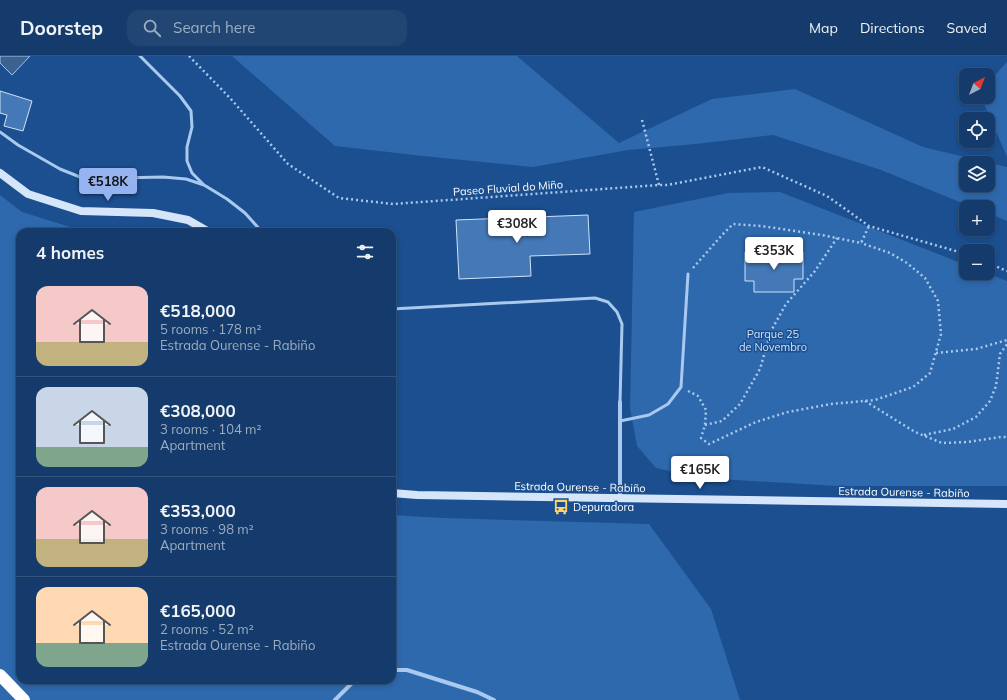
<!DOCTYPE html>
<meta charset="utf-8">
<style>
:root{--surface:#143b6b;--page:#214673;--text:#f1f3f6;--muted:#9dadc1;--line:#33557e;--accent:#95b2f1}
body{margin:0;font-family:Mulish,sans-serif;background:var(--page);color:var(--text);height:100vh;display:flex;flex-direction:column;font-size:15px;white-space:nowrap}
*{box-sizing:border-box;margin:0}
p{font-size:13px;color:var(--muted)}
.icon{flex:none;width:22px;height:22px;fill:none;stroke:currentColor;stroke-width:2;stroke-linecap:round;stroke-linejoin:round}
.map{position:relative;flex:1;overflow:hidden}
.drawer{position:absolute;left:16px;top:172px;width:380px;height:456px;display:flex;flex-direction:column;background:var(--surface);border-radius:12px;box-shadow:0 2px 6px #0003,0 0 0 1px var(--line)}
.drawer>*{flex:none}
.needle{width:26px;rotate:42deg}
.buttons{position:absolute;left:959px;top:12px;display:grid;gap:8px}
.buttons a{display:grid;place-items:center;width:36px;height:36px;border-radius:8px;background:var(--surface);box-shadow:0 2px 6px #0003,0 0 0 1px var(--line);font-size:20px}
.price{position:absolute;translate:-50% -34px;padding:0 9px;border-radius:4px;background:#fff;color:#222;font-size:13px;line-height:26px;filter:drop-shadow(0 1px 2px #0008)}
.price::after{content:'';position:absolute;left:50%;top:24px;width:12px;height:9px;margin-left:-6px;background:inherit;clip-path:polygon(0 0,100% 0,50% 100%)}
.price.active{background:var(--accent);color:#111}
ul{padding:0;list-style:none}
li{display:flex;align-items:center;gap:12px;height:100px;padding:0 20px}
li+li{border-top:1px solid var(--line)}
li span{display:grid;place-items:center;flex:none;width:112px;height:80px;border-radius:12px;color:#555}
li>.icon{margin-inline-start:auto}
span .icon{width:48px;height:48px;fill:#fffc;stroke-width:1}
li b{font-size:17px}
h2{display:flex;justify-content:space-between;align-items:center;height:48px;padding:0 20px;font-size:17px}
header{display:flex;align-items:center;gap:24px;box-sizing:border-box;height:56px;padding:0 20px;background:var(--surface);border-bottom:1px solid var(--line)}
header strong{font-size:19px}
nav{display:flex;gap:22px;margin-inline-start:auto;font-size:14px}
.search{width:280px;height:36px;background:var(--page);display:flex;align-items:center;gap:10px;box-sizing:border-box;padding:0 14px;border-radius:12px;color:var(--muted);font-size:15px}
.map>svg:first-child{display:block}
.green{fill:#2e69ad;fill-rule:evenodd}
.water{fill:#3c6290;stroke:#9cc4f0}
.building{fill:#4478b7;stroke:#cfe3fa}
.lines{fill:none;stroke-linecap:round;stroke-linejoin:round}
.path{stroke:#a9c9ee;stroke-width:2.5;stroke-dasharray:2 3;stroke-linecap:butt}
.lane{stroke:#a9c9ee;stroke-width:3}
.street{stroke:#a9c9ee;stroke-width:4}
.secondary{stroke:#d6e6fa;stroke-width:8}
.highway{stroke:#fff;stroke-width:12}
.labels{text-anchor:middle;dominant-baseline:central;stroke-width:3;stroke-linejoin:round;paint-order:stroke}
.street-label{font-size:11px;fill:#fff;stroke:#1b4f8f}
.park-label{font-size:11px;fill:#cfe3fa;stroke:#1b4f8f}
.poi-label{font-size:11px;fill:#fff;stroke:#1b4f8f;text-anchor:start}
</style>
<header>
<strong>Doorstep</strong>
<div class="search"><svg class="icon" aria-label="search" viewBox="0 0 24 24"><circle cx="10" cy="10" r="6"/><path d="M15 15l6 6"/></svg>Search here</div>
<nav><a>Map</a><a>Directions</a><a>Saved</a></nav>
</header>
<div class="map">
<svg width="1007" height="644" viewBox="0 0 1007 644">
<rect width="100%" height="100%" fill="#1b4f8f"/>
<path class="green" d="M232 0H517L619 87 712 43 795 33 923 91 1007 111V165L988 157V151H972L881 114 773 79 696 88 628 94 533 111 423 100 335 90ZM966 107H988V129H966Z
M1007 6V101L981 41H988V27Z
M780 136 966 209V217H986L1007 225V430H838L701 422 656 412 637 390 630 352 634 156 728 137Z
M0 139 22 156 83 175 163 173 171 176H20V624H392V459L443 462 649 468 711 553 740 644H0Z"/>
<path class="water" d="M0 0H30L12 19 0 7Z"/>
<path class="building" d="M0 35 32 45 23 75 4 70 7 59 0 57Z
M588 159 590 198 530 200 531 220 459 223 456 164Z
M745 196H803V223H794V236H754V225H745Z"/>
<g class="lines">
<path class="path" d="M189 0 230 42 288 108 339 142 393 148 659 129H667L762 111 827 140 869 170 966 198
M642 64 659 129
M988 207 1007 215
M693 212 722 179 733 168 761 170 822 179 861 187 869 170
M936 297 976 293 1007 284
M688 335 698 340 706 354 705 369 701 382 709 388 756 366 788 356 831 348 875 344 913 331 930 317 941 278 938 245 925 222 907 207 890 197 861 187
M865 345 915 376 942 387 968 386 1001 381H1007
M705 369 722 365 740 348 760 313 771 275 786 248 815 215 837 182
M924 379 953 373 976 361 990 345 996 330 1000 298 1007 288"/>
<path class="lane" d="M140 0 180 40 191 55 192 71 187 91V105L192 117 203 128
M0 76 18 89 60 113 90 125 118 122 163 121 186 123 204 129 227 143 245 157 262 176
M392 253 595 242 608 246 617 256 622 268 620 346
M620 365 649 359 668 348 681 331 688 218"/>
<path class="street" d="M620 346V442
M392 614H407L477 636 494 644
M335 644 355 624"/>
<path class="secondary" d="M0 117 28 138 81 155 153 157 188 164 209 176
M392 437 417 439 1007 448"/>
<path class="highway" d="M0 619 24 644"/>
</g>
<defs>
<symbol id="bus-bare" viewBox="-9 -9 18 18"><path d="M-5-6H5V4H4V6H2V4H-2V6H-4V4H-5ZM-3.5-4V0h7V-4ZM-3.5 1.2v1.5H-2V1.2ZM2 1.2v1.5H3.5V1.2Z" fill="#ffd166" stroke="#1b4f8f" stroke-width="2.5" paint-order="stroke"/></symbol>
</defs>
<g fill-rule="evenodd">
<use href="#bus-bare" x="550" y="440" width="22" height="22"/>
</g>
<g class="labels">
<g class="street-label">
<text transform="translate(508 132) rotate(-4)">Paseo Fluvial do Miño</text>
<text transform="translate(580 431) rotate(1)">Estrada Ourense - Rabiño</text>
<text transform="translate(904 436) rotate(1)">Estrada Ourense - Rabiño</text>
</g>
<g class="park-label">
<text x="773" y="278">Parque 25<tspan x="773" dy="13">de Novembro</tspan></text>
</g>
<g class="poi-label">
<text x="573" y="451">Depuradora</text>
</g>
</g>
</svg>
<div class="buttons">
<a><svg class="needle" viewBox="-14 -14 28 28"><path d="M0-13l5 13h-10z" fill="#e53935"/><path d="M0 13l5-13h-10z" fill="#9dadc1"/></svg></a>
<a><svg class="icon" aria-label="locate" viewBox="0 0 24 24"><circle cx="12" cy="12" r="6"/><path d="M12 2v4M12 18v4M2 12h4M18 12h4"/></svg></a>
<a><svg class="icon" aria-label="layers" viewBox="0 0 24 24"><path d="M12 4l9 5-9 5-9-5zM3 14l9 5 9-5"/></svg></a>
<a>+</a>
<a>−</a>
</div>
<b class="price active" style="left:108px;top:146px">€518K</b>
<b class="price" style="left:517px;top:188px">€308K</b>
<b class="price" style="left:774px;top:215px">€353K</b>
<b class="price" style="left:700px;top:434px">€165K</b>
<section class="drawer">
<h2>4 homes<svg class="icon" aria-label="filters" viewBox="0 0 24 24"><path d="M4 7h16M4 17h16"/><circle cx="9" cy="7" r="2"/><circle cx="15" cy="17" r="2"/></svg></h2>
<ul>
<li><span style="background:linear-gradient(#f6c9c9 70%,#c2b280 0)"><svg class="icon" aria-label="home" viewBox="0 0 24 24"><path d="M3 11l9-7 9 7M6 9v11h12V9"/></svg></span><div><b>€518,000</b><p>5 rooms · 178 m²</p><p>Estrada Ourense - Rabiño</p></div></li>
<li><span style="background:linear-gradient(#c9d6e8 75%,#7fa58c 0)"><svg class="icon" aria-label="home" viewBox="0 0 24 24"><path d="M3 11l9-7 9 7M6 9v11h12V9"/></svg></span><div><b>€308,000</b><p>3 rooms · 104 m²</p><p>Apartment</p></div></li>
<li><span style="background:linear-gradient(#f6c9c9 65%,#c2b280 0)"><svg class="icon" aria-label="home" viewBox="0 0 24 24"><path d="M3 11l9-7 9 7M6 9v11h12V9"/></svg></span><div><b>€353,000</b><p>3 rooms · 98 m²</p><p>Apartment</p></div></li>
<li><span style="background:linear-gradient(#ffd9b3 70%,#7fa58c 0)"><svg class="icon" aria-label="home" viewBox="0 0 24 24"><path d="M3 11l9-7 9 7M6 9v11h12V9"/></svg></span><div><b>€165,000</b><p>2 rooms · 52 m²</p><p>Estrada Ourense - Rabiño</p></div></li>
</ul>
</section>
</div>
